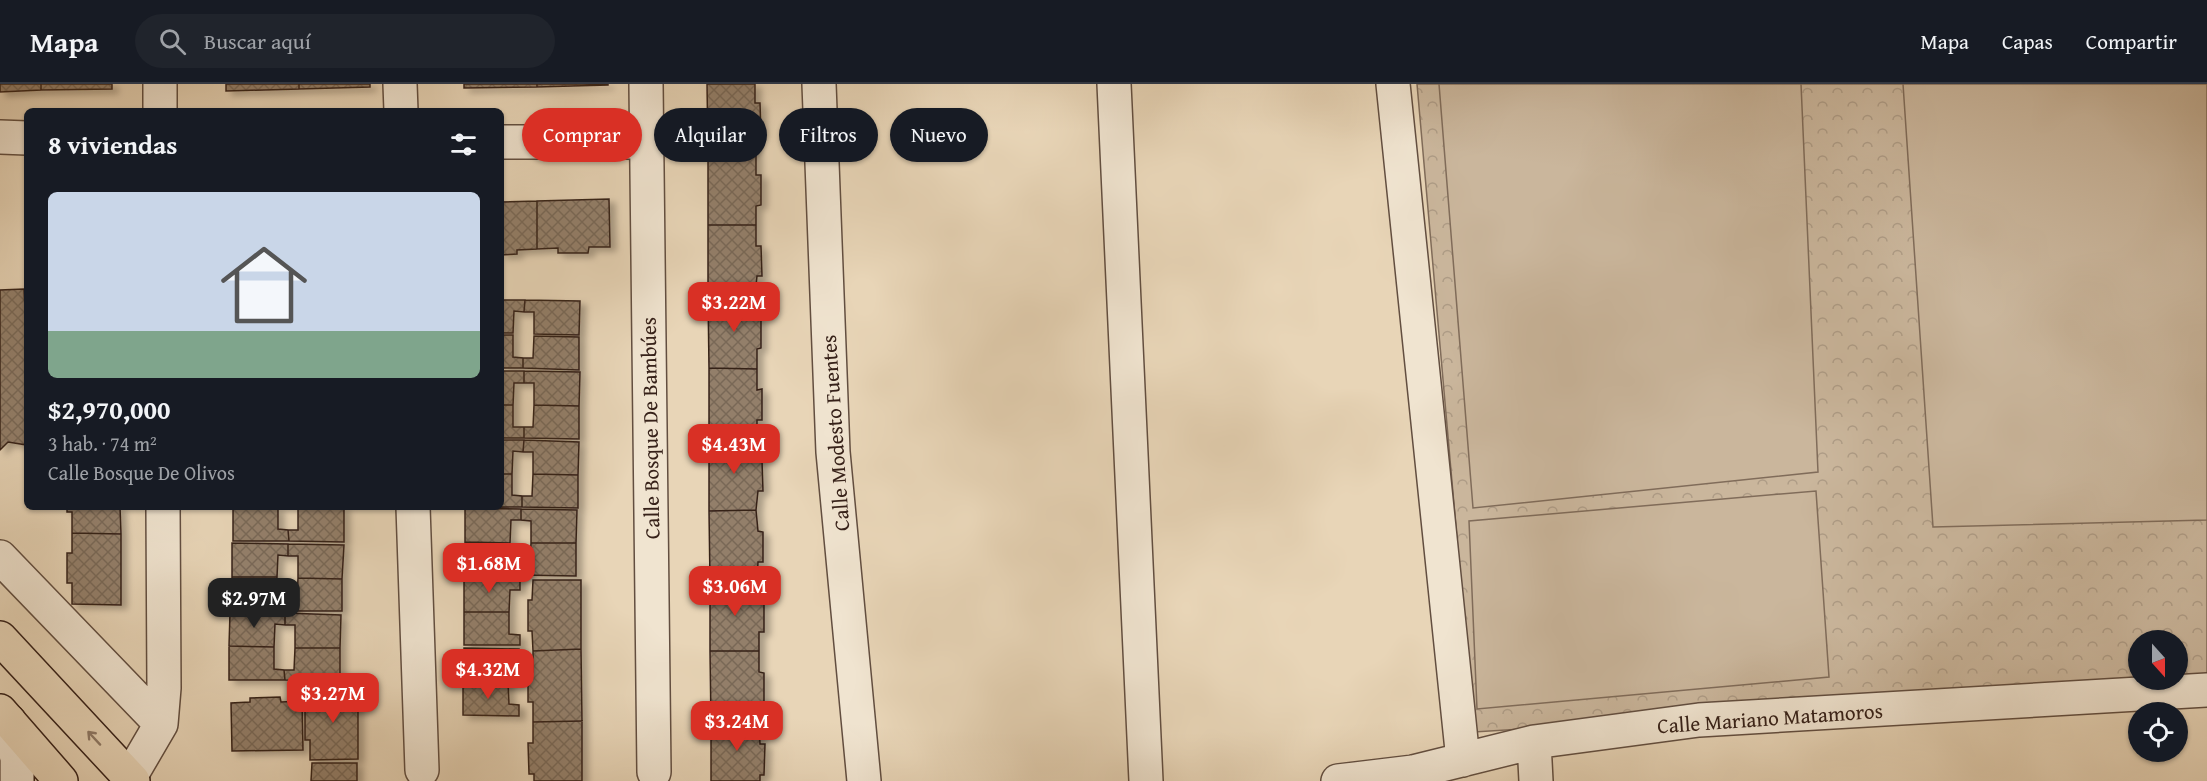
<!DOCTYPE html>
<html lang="es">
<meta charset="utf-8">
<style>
:root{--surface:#171b24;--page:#20242c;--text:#f1f3f6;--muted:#9ea1a6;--line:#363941;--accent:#d93025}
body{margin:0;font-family:"Gentium Book Plus",serif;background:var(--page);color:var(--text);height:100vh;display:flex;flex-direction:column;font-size:22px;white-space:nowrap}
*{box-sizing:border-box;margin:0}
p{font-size:20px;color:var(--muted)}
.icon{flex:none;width:33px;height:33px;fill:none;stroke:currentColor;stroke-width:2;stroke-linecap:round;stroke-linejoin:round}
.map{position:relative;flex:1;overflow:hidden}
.sheet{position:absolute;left:24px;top:24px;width:480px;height:402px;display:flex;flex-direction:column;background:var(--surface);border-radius:9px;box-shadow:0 2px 4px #0004}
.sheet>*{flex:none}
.hud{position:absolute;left:522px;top:24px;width:570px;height:54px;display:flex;gap:12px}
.needle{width:39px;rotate:159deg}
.buttons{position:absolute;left:2128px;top:546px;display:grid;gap:12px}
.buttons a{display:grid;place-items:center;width:60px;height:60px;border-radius:50%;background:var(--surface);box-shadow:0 2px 4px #0004;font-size:30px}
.price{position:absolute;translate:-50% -51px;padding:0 14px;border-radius:12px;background:var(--accent);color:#fff;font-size:20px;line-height:39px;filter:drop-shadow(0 2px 3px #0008)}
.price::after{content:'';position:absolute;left:50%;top:36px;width:18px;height:14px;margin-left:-9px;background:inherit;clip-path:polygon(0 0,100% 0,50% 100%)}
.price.active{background:#222;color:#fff}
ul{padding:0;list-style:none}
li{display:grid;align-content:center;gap:12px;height:318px;padding:0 24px}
li span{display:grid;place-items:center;height:186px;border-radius:9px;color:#555}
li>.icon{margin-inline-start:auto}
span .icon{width:108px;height:108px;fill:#fffc;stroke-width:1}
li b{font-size:26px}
h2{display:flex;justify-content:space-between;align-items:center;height:72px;padding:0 24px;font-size:26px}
.tag{padding:0 21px;border-radius:27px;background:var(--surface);box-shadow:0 2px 4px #0004;font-size:21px;line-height:54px}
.tag.active{background:var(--accent);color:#fff}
header{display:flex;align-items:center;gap:36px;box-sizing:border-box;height:84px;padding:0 30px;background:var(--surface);border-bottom:2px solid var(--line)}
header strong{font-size:28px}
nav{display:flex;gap:33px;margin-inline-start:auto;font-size:21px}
.search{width:420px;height:54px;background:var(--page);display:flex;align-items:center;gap:15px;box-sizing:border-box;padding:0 21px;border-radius:33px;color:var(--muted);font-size:22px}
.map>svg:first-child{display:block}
.park{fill:url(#park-crowns);stroke:#806c5a;stroke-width:1.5;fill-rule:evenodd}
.pitch{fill:#cab69c;stroke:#806c5a;stroke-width:1.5}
.building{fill:url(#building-cross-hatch);stroke:#362119;stroke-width:1.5;filter:url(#shadow)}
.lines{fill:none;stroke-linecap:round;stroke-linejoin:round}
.minor-casing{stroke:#624e40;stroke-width:36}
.secondary-casing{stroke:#362119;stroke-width:36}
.primary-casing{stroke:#362119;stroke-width:36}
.minor{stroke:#f0e4d0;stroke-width:33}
.secondary{stroke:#f0e4d0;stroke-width:33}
.primary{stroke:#e8d5b7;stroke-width:33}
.oneway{stroke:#8f7b68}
.labels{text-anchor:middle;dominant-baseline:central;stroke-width:6;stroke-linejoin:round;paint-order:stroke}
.street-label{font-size:21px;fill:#362119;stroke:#f0e4d0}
</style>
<header>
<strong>Mapa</strong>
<div class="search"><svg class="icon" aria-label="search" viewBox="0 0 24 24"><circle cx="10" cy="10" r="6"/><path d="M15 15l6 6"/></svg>Buscar aquí</div>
<nav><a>Mapa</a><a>Capas</a><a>Compartir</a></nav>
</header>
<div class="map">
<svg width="2207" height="697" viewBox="0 0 2207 697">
<defs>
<pattern id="park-crowns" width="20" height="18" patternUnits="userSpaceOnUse" patternTransform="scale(1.5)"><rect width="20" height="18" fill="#cab69c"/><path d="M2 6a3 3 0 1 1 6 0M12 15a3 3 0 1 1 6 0" fill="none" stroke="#ae9c86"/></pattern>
<pattern id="building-cross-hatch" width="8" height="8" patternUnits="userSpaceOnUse" patternTransform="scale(1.5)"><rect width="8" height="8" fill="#937f6b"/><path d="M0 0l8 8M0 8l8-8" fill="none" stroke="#796857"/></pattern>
<filter id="shadow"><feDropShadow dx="6" dy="4" stdDeviation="3" flood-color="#0004"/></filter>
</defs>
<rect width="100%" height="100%" fill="#e8d5b7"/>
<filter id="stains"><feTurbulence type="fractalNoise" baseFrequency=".00333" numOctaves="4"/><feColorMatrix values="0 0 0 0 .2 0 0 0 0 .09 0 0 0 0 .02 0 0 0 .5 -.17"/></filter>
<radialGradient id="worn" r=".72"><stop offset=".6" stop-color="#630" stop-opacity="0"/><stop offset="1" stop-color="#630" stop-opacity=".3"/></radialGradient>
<path class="park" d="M1417 0H2207V601L1474 648ZM2139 556H2178V596H2139Z"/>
<path class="pitch" d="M1439 0H1801L1818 388 1473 424Z
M1903 0H2207V436L1933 443Z
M1816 407 1829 593 1477 625 1469 437Z"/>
<path class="building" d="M0 0H41V6L0 8Z
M41 0H112V5L41 6Z
M226 0H299V5L226 7Z
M299 0H370V3L299 5Z
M464 0H537V3L464 4Z
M537 0H608V1L537 3Z
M707 0H755V19H760L761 50H755L756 70 708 69Z
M708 69 756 70V91H761V121L756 122V141H708Z
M609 115 610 163H589L588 169H558V164L537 165V117Z
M537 117V165L517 166V170L501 171V118Z
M708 141H756V162H761L762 192H757L755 212H708Z
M24 205 27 263V361L8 358 0 366V206Z
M708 212 756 213V234H761V264L757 265V285L709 284Z
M501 216H525L524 228 514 227 513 249H501Z
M525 216 580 217 579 251 534 250V228H524Z
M501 251H513V273L523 274V284H501Z
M534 252 579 253V286L523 284V274H533Z
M709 284 757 285V306L762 305V336H757V355H709Z
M501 287H524V299H514L513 321H501Z
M524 287 580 288 579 322 534 321V299H524Z
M501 321H513V343H524V354H501Z
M534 321 579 322V355L524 354V343H533Z
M709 355H757V376L762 377 763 407H758L756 426 709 427Z
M501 356H524L523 368 513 367 512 390H501Z
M524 356 579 358 578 391 533 390V368H523Z
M501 390H512V411L522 412V423H501Z
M533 390 578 391V424L522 423V412H532Z
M67 423H120L121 450 72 449V428H67Z
M298 423H344V425Z
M233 424H278V445L288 446 289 457H233Z
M298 424 344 425V458L289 457 288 446H298Z
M465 424 521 425V436H511L510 459 465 458Z
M521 425 577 426 576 459H531V437L521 436Z
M756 426 758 447 763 448V478H758L757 498H710L709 427Z
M72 449 121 450V521L72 520V499H67V469H72Z
M465 458 510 459V480L520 481 521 491 465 492Z
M232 459 288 460V472L278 471 277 493H232Z
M531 459H576V492L521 491 520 481H530Z
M288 460 344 461 342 495 298 494V472H288Z
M232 493H277V516H287V527H232Z
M298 494 342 495V527H287V516H297Z
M464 494H520V506H510L509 528H464Z
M533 496H581V565L533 567 532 547H528V516H532Z
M710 498H757L758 517 764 518V548H759V567H710Z
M464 528H509V550L520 551V561H464Z
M230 529H285V541L275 540 274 563 229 562Z
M285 529 341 531 340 564H295V541H285Z
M229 562 274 563V585L284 586 285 596H229Z
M295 564H340V597L285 596 284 586H294Z
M464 564 519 565V576H509L508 598H463Z
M581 565 582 637 533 638V618H528V588H533V567Z
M710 567H759V588L764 589V619H759V639H711Z
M463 598H508L509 620 519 621V632L463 631Z
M358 603V675L310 676V656H305V626H310V605Z
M280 613 281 618 302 617 303 666 232 667 231 619 250 618V614Z
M582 637V697H534V690H529L528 659H533V638Z
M711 639H759L760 660H765L764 691H760V697H711Z
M312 679H357V697H311Z"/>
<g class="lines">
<defs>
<path id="minor" d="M160 0V27
M400 0 401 27
M646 0 654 688
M819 0 833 368 864 697
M1114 0 1146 697
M1393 0 1463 676
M0 53 27 54
M501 58H647
M413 423 422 686
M0 473 161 640
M1534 658 1536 697
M130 693 161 640 164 604 163 423
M1338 697 1413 688 1534 658 1699 636 2207 606"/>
<path id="secondary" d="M9 637 17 675V697"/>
<path id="primary" d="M0 554 133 697
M0 627 61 697"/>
</defs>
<use href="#minor" class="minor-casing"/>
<use href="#secondary" class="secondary-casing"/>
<use href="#primary" class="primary-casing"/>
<use href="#minor" class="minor"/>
<use href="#secondary" class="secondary"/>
<use href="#primary" class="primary"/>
</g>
<defs><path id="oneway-shaft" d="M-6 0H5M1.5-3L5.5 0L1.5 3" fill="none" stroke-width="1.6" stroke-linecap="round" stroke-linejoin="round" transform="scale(1.5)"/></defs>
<use class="oneway" href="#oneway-shaft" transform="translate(94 654) rotate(-133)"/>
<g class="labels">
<g class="street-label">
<text transform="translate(650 344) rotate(-91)">Calle Bosque De Bambúes</text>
<text transform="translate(835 349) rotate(-94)">Calle Modesto Fuentes</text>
<text transform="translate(1770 634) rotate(-4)">Calle Mariano Matamoros</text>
</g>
</g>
<rect width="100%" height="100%" filter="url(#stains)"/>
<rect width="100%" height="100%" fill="url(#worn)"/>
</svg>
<div class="buttons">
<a><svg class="needle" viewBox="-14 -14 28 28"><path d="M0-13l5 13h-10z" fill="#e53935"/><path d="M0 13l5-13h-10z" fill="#9ea1a6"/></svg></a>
<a><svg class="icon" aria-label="locate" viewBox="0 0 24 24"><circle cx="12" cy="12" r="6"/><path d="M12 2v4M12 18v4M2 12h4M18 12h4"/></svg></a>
</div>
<b class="price" style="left:734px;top:249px">$3.22M</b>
<b class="price" style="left:734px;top:391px">$4.43M</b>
<b class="price" style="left:489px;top:510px">$1.68M</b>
<b class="price" style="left:735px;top:533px">$3.06M</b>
<b class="price active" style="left:254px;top:545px">$2.97M</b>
<b class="price" style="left:488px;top:616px">$4.32M</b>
<b class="price" style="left:333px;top:640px">$3.27M</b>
<b class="price" style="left:737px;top:668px">$3.24M</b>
<div class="hud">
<a class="tag active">Comprar</a>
<a class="tag">Alquilar</a>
<a class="tag">Filtros</a>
<a class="tag">Nuevo</a>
</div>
<section class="sheet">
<h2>8 viviendas<svg class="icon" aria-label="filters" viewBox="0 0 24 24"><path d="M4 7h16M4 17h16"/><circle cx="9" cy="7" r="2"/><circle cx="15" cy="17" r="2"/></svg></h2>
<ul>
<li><span style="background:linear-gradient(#c9d6e8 75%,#7fa58c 0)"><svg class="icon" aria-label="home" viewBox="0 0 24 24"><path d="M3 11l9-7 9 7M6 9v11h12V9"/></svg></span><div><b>$2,970,000</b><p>3 hab. · 74 m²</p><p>Calle Bosque De Olivos</p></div></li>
</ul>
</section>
</div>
